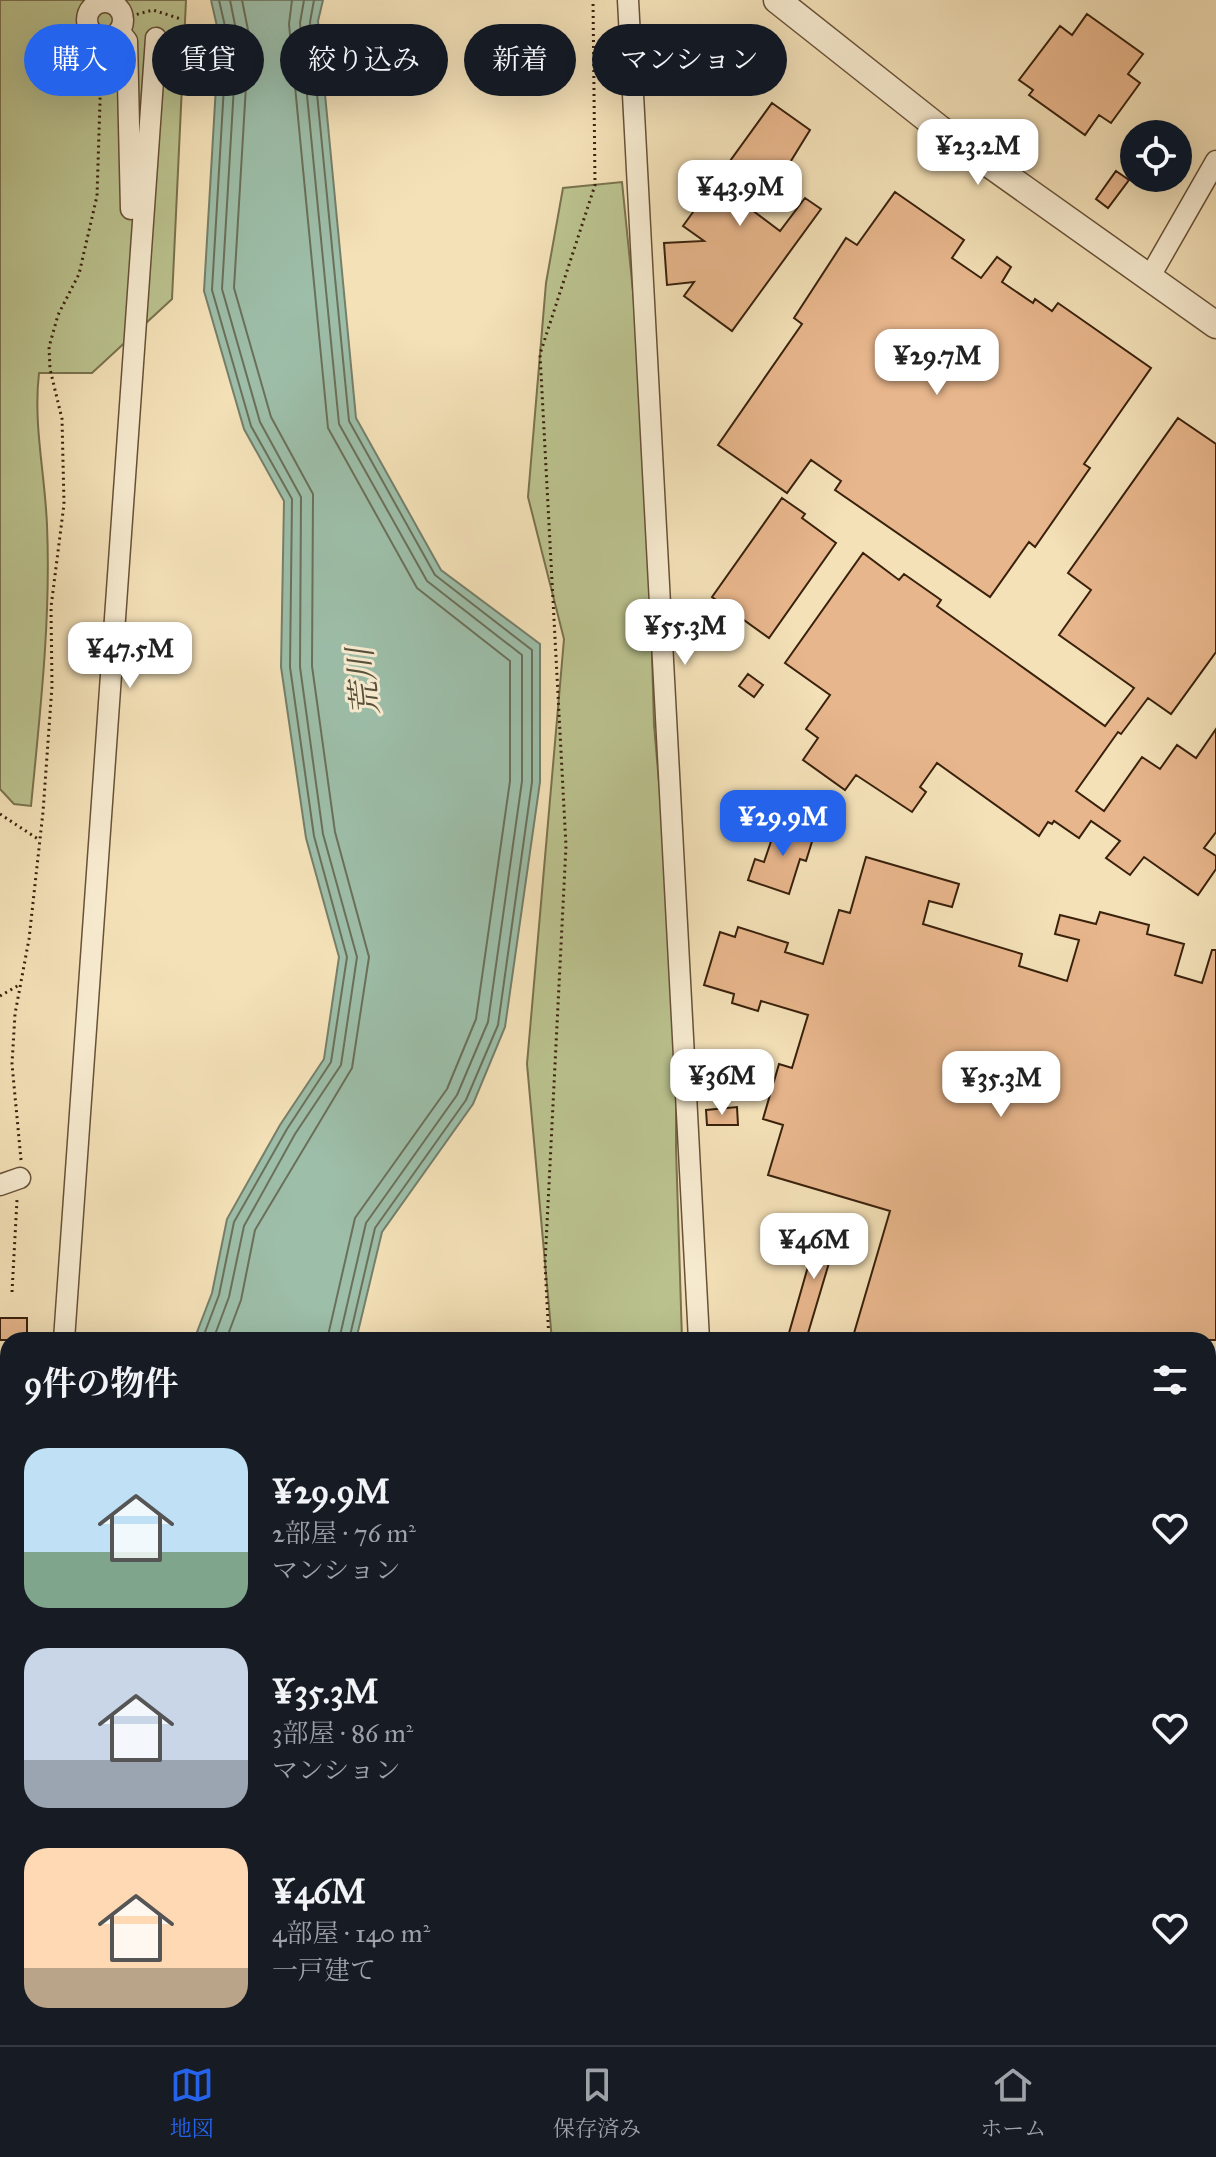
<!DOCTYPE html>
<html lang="ja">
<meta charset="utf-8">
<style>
:root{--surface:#171b24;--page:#242831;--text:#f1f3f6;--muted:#9ea1a6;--line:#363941;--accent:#2563eb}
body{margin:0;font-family:"IM FELL Great Primer","Noto Serif JP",serif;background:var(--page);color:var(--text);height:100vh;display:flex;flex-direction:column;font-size:30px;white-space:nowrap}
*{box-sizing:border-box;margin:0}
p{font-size:26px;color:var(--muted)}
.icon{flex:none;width:44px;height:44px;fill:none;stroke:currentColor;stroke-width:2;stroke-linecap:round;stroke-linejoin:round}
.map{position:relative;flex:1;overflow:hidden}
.side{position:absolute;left:0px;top:1332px;width:1216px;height:714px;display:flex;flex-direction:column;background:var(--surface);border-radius:24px 24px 0 0;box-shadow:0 8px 32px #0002}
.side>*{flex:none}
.banner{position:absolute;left:24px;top:24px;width:800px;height:72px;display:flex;gap:16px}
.controls{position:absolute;left:1120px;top:120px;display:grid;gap:16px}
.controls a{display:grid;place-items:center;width:72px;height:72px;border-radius:50%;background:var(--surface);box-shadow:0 8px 32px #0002;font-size:40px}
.price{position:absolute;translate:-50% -68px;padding:0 18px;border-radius:16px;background:#fff;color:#222;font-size:26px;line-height:52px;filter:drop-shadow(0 2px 4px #0008)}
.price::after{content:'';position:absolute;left:50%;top:48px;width:24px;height:18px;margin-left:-12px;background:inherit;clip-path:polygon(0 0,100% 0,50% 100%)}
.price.selected{background:var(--accent);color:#fff}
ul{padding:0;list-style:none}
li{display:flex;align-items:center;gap:24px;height:200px;padding:0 24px}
li span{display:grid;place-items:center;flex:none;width:224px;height:160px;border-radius:24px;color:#555}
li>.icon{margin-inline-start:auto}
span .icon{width:96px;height:96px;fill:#fffc;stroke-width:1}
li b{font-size:34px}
h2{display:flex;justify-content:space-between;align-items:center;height:96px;padding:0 24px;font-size:34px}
.pill{padding:0 28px;border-radius:36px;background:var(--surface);box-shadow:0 8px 32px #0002;font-size:28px;line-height:72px}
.pill.selected{background:var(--accent);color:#fff}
.tab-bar{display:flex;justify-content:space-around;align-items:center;height:112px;border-top:2px solid var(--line);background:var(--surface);font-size:22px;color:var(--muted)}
.tab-bar a{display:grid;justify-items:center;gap:4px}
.tab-bar .selected{color:var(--accent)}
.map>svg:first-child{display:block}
.green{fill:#bbc38f;stroke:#7a724e;stroke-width:2}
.water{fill:#9dbea9;stroke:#757f6a;stroke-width:2}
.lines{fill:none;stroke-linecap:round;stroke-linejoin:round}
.shore{stroke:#6b705a;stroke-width:2}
.building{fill:#e8b68c;stroke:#39210c;stroke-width:2}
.minor-casing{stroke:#685137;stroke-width:23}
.tertiary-casing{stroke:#685137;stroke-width:29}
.path{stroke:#39210c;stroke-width:3;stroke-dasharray:2 4;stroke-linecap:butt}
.minor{stroke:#f8ecd1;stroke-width:20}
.tertiary{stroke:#f8ecd1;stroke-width:26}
.labels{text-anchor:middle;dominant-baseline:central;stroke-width:6;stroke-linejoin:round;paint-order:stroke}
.water-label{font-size:34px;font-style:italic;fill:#57503b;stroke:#f8ecd1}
</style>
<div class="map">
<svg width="1216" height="2045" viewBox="0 0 1216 2045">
<rect width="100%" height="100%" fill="#f4e1b8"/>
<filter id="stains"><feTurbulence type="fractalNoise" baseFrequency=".0025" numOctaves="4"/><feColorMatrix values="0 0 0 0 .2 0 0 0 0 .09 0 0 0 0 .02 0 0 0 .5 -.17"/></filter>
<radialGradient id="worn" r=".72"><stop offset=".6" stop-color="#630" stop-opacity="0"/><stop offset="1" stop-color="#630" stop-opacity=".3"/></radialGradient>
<path class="green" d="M0 0H186L172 299 92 373H39C33 424 45 474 47 525 51 619 40 713 31 806L14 804 0 789Z
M622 182 645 411 654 725 676 978V1148L682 1340H552L527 1064 564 639 528 497 546 283 563 188Z
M578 2038H741V2045H577Z"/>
<path class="water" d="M211 0H323L318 21 356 418 441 570 540 644V782L505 1027 473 1104 382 1232 356 1340H194L212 1293 227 1219 280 1125 324 1059 339 957 306 838 281 667 284 501 244 429 204 291 219 35Z
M288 2038H434L433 2045H289Z"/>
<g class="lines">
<path class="shore" d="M292 0 289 24 328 428 417 588 510 661V781L476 1019 447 1089 355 1218 327 1340
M304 0 300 23 339 424 427 581 522 655V781L488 1022 457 1095 366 1223 339 1340
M314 0 310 22 349 421 435 575 532 650V782L498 1025 466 1100 375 1228 349 1340
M202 1340 219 1295 234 1222 287 1129 331 1062 347 957 314 836 290 667 292 499 251 426 212 290 227 35 219 0
M213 1340 229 1297 244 1226 295 1134 341 1065 357 957 323 834 300 667 301 497 260 422 222 289 237 35 230 0
M226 1340 241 1300 255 1230 352 1068 369 957 335 832 312 666 313 494 271 417 234 288 249 35 242 0"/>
</g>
<path class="building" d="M1087 14 1143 54 1128 74 1140 83 1111 123 1099 115 1085 135 1029 95 1033 90 1019 80 1060 26 1072 35Z
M772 103 810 130 781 177 761 163 736 198 780 231 805 198 821 209 732 331 684 296 694 282 667 285 664 243 704 241 683 226Z
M1116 171 1129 180 1108 208 1096 199Z
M895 192 964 240 952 258 981 278 997 257 1011 267 1002 282 1033 303 1035 299 1052 311 1058 303 1151 368 1084 464 1090 468 1035 547 1029 542 990 597 835 490 841 481 811 460 787 493 718 445 802 324 794 318 846 238 857 245Z
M1178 418 1216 444V652L1171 714 1148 698 1121 734 1118 732 1076 791 1104 811 1142 757 1160 769 1177 745 1196 758 1216 729V832L1204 848 1216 856V869L1198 895 1144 857 1130 875 1106 858 1120 841 1091 821 1079 838 1054 821 1052 824 1048 822 1039 836 937 763 920 787 926 792 912 812 856 775 845 790 803 760 818 738 806 729 830 695 785 663 863 553 899 580 904 574 941 600 937 606 1105 726 1134 688 1059 635 1091 590 1068 573Z
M782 498 805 514 802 518 836 543 769 638 712 597Z
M748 674 763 685 754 697 739 686Z
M778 821 815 832 806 861 800 859 789 894 748 880 755 859 764 862Z
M866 857 959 884 952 907 929 901 923 924 1022 954 1019 966 1067 981 1079 940 1055 934 1060 915 1096 924 1100 912 1149 925 1147 934 1184 944 1175 975 1202 983 1212 950H1216V1340H852L890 1211 768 1175 783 1125 763 1119 779 1064 792 1068 808 1015 761 1001 758 1011 732 1003 734 994 704 985 720 932 735 937 738 927 788 943 785 952 823 964 839 910 850 913Z
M737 1107 738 1125H707L706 1110Z
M821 1221 840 1226 806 1340H787Z
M0 1318H27V1340H0Z"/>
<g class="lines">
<defs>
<path id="minor" d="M628 0 699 1340
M87 20a18 18 0 1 1 36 0a18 18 0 1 1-36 0Z
M120 32 127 41 131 209
M1149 278 1216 161
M0 1185 20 1178
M64 1340 156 38
M1208 1752 1216 1754
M1208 1966 1216 1968
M113 2038 114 2045
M816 2038 817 2045
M53 2045V2038"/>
<path id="tertiary" d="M777 0 940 129 1216 325"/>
</defs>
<use href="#minor" class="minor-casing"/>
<use href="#tertiary" class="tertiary-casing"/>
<path class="path" d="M131 16 153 10 181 19
M0 814 38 839
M0 996 19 985
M21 1160 12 1064 15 1014 29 939 43 812 52 686 51 607 64 504 62 419 50 369 49 347 58 315 79 274 97 196 102 39
M12 1292 17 1200
M549 1340 545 1264 566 846 540 354 595 185 593 0
M573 2038V2045"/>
<use href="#minor" class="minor"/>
<use href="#tertiary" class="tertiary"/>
</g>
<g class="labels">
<g class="water-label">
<text transform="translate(363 682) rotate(-96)">荒川</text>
</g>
</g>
<rect width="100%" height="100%" filter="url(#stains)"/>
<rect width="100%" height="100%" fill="url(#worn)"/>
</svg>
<div class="controls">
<a><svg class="icon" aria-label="locate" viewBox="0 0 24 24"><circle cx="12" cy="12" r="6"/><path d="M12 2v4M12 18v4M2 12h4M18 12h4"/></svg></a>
</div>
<b class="price" style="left:978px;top:187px">¥23.2M</b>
<b class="price" style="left:740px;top:228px">¥43.9M</b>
<b class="price" style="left:937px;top:397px">¥29.7M</b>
<b class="price" style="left:685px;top:667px">¥55.3M</b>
<b class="price" style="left:130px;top:690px">¥47.5M</b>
<b class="price selected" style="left:783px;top:858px">¥29.9M</b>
<b class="price" style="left:722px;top:1117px">¥36M</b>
<b class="price" style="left:1001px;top:1119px">¥35.3M</b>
<b class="price" style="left:814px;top:1281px">¥46M</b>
<div class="banner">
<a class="pill selected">購入</a>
<a class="pill">賃貸</a>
<a class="pill">絞り込み</a>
<a class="pill">新着</a>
<a class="pill">マンション</a>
</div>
<section class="side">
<h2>9件の物件<svg class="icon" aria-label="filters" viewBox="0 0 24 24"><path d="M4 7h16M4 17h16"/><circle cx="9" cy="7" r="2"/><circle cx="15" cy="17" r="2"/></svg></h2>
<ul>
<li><span style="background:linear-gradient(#bfe0f5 65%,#7fa58c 0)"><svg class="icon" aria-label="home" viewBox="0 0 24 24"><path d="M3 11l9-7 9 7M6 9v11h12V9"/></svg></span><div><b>¥29.9M</b><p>2部屋 · 76 m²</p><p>マンション</p></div><svg class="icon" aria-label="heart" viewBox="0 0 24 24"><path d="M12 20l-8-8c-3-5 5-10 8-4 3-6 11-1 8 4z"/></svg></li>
<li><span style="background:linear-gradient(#c9d6e8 70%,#9aa5b1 0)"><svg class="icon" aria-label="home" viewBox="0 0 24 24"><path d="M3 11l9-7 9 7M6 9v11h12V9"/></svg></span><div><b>¥35.3M</b><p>3部屋 · 86 m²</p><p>マンション</p></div><svg class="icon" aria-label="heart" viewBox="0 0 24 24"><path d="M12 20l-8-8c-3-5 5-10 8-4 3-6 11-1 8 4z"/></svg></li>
<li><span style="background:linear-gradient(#ffd9b3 75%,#b9a48a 0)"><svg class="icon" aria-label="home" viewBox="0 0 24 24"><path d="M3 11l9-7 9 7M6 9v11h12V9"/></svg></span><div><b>¥46M</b><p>4部屋 · 140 m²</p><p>一戸建て</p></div><svg class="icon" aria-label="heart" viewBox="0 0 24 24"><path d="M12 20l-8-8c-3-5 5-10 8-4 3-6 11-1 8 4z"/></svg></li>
</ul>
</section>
</div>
<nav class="tab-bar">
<a class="selected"><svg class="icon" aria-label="map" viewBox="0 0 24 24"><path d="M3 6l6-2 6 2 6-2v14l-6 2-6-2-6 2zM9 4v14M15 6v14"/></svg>地図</a>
<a><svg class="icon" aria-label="saved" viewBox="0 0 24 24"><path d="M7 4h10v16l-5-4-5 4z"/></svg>保存済み</a>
<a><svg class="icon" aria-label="home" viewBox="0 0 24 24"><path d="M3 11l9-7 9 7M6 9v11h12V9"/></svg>ホーム</a>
</nav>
